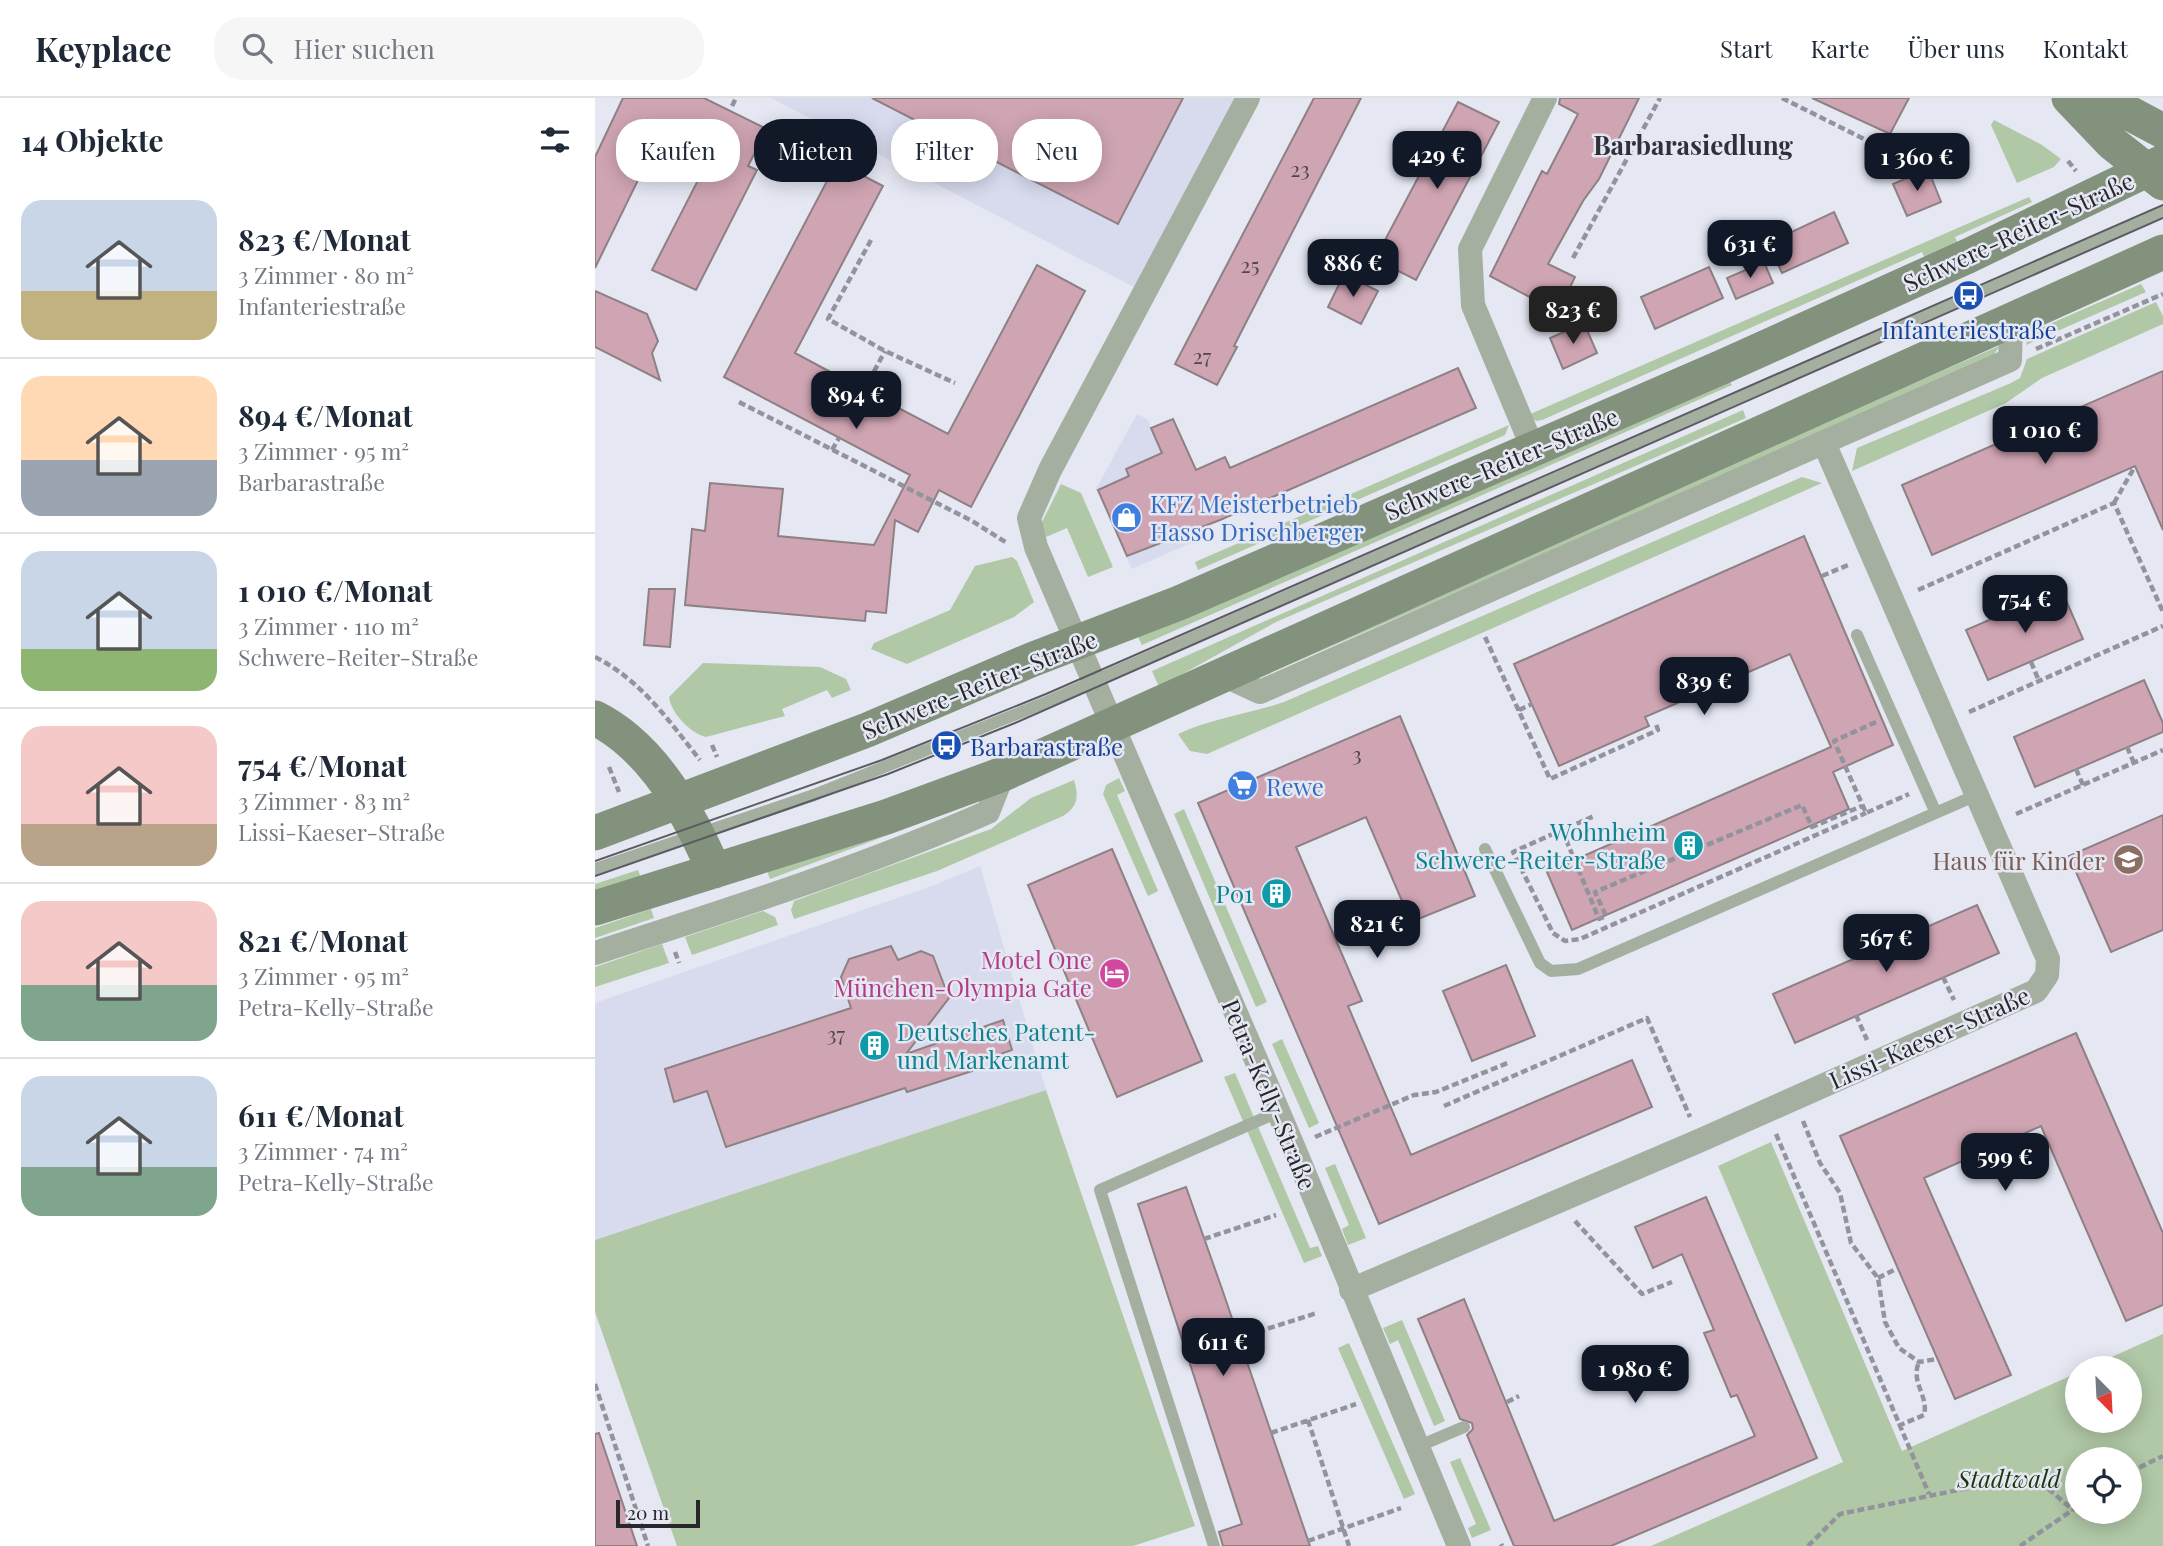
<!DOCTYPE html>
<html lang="de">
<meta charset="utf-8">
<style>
:root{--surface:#fff;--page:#f6f6f7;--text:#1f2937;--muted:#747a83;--line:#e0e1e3;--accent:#111827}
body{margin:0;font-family:"Playfair Display",serif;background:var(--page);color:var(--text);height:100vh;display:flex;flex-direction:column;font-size:26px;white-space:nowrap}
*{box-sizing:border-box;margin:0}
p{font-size:23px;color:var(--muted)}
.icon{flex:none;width:38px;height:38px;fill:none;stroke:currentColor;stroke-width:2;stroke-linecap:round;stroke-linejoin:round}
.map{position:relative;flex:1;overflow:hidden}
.side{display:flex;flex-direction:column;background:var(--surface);width:595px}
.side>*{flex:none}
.banner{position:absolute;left:21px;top:21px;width:665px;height:63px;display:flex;gap:14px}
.needle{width:46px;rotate:156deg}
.buttons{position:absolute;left:1470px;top:1258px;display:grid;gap:14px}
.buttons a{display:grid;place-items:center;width:77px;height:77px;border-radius:50%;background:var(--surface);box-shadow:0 4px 18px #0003;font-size:35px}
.scale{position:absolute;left:21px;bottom:18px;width:84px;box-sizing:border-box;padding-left:7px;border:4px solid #27272c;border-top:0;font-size:19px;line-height:24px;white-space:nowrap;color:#27272c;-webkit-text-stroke:5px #e5e7f3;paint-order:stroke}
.price{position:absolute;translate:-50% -60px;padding:0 16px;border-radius:14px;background:var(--accent);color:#fff;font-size:23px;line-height:46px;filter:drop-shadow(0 2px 4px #0008)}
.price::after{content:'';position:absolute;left:50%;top:42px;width:21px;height:16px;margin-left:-10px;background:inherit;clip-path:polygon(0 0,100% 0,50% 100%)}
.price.current{background:#222;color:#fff}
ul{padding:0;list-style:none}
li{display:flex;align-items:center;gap:21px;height:175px;padding:0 21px}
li+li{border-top:2px solid var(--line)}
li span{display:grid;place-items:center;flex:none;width:196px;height:140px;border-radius:21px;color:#555}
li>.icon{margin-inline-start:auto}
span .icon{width:84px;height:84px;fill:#fffc;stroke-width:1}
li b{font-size:30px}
h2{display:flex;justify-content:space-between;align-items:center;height:84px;padding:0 21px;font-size:30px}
.pill{padding:0 24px;border-radius:28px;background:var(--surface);box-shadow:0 4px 18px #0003;font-size:24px;line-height:63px}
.pill.current{background:var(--accent);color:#fff}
header{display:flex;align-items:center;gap:42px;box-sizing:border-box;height:98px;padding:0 35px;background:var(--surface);border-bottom:2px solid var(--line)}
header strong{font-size:33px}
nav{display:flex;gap:38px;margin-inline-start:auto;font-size:24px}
.search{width:490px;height:63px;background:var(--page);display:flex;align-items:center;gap:18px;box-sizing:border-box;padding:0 24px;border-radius:28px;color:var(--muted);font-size:26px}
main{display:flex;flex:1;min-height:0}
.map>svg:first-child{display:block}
.built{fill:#d8dbee}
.green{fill:#b0c8a6;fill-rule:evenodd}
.building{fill:#d0a5b3;stroke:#8d8184;stroke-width:2}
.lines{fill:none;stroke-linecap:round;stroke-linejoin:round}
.path{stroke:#92939c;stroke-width:4.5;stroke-dasharray:7 3.5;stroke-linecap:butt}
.lane{stroke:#a4afa0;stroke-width:12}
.street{stroke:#a4afa0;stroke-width:24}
.secondary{stroke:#83927d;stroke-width:35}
.tram{stroke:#5b5b62;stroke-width:2}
.labels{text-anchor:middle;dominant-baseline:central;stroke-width:5;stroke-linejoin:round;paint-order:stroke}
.number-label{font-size:21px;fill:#51464e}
.street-label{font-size:24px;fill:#27272c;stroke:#e5e7f3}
.transit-label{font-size:24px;fill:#164399;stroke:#e5e7f3}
.shop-label{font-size:24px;fill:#366cbe;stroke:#e5e7f3;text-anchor:start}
.culture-label{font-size:24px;fill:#0d838f;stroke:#e5e7f3;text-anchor:end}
.education-label{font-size:24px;fill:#785e54;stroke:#e5e7f3;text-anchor:end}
.hotel-label{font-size:24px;fill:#b23c85;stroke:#e5e7f3;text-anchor:end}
.park-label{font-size:24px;font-style:italic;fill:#1a3908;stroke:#e5e7f3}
.neighbourhood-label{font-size:26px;font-weight:bold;fill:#2f3039;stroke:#e5e7f3}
</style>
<header>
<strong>Keyplace</strong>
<div class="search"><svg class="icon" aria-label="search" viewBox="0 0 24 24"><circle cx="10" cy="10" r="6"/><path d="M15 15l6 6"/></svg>Hier suchen</div>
<nav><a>Start</a><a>Karte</a><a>Über uns</a><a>Kontakt</a></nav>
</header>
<main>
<section class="side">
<h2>14 Objekte<svg class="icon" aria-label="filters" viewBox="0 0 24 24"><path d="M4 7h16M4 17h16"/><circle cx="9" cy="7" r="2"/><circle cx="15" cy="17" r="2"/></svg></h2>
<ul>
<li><span style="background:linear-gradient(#c9d6e8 65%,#c2b280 0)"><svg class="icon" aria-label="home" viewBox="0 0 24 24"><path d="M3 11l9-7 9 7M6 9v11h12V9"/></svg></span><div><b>823 €/Monat</b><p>3 Zimmer · 80 m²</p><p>Infanteriestraße</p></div></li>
<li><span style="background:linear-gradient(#ffd9b3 60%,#9aa5b1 0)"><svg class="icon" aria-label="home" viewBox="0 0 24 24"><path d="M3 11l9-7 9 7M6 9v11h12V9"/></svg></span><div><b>894 €/Monat</b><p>3 Zimmer · 95 m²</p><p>Barbarastraße</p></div></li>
<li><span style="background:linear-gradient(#c9d6e8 70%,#8fb573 0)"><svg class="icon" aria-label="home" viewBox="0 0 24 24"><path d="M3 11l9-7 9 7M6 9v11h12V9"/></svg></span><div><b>1 010 €/Monat</b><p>3 Zimmer · 110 m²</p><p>Schwere-Reiter-Straße</p></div></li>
<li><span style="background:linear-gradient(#f6c9c9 70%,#b9a48a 0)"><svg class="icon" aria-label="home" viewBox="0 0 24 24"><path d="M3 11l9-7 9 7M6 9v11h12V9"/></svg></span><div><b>754 €/Monat</b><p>3 Zimmer · 83 m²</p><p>Lissi-Kaeser-Straße</p></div></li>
<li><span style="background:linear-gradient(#f6c9c9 60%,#7fa58c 0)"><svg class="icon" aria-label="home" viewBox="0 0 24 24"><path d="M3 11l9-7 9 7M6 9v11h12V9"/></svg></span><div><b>821 €/Monat</b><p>3 Zimmer · 95 m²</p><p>Petra-Kelly-Straße</p></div></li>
<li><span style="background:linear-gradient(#c9d6e8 65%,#7fa58c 0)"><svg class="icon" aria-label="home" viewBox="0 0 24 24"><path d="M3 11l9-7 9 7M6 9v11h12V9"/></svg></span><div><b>611 €/Monat</b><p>3 Zimmer · 74 m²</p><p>Petra-Kelly-Straße</p></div></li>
</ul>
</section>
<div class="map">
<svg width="1568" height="1448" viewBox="0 0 1568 1448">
<rect width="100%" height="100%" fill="#e5e7f3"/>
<path class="built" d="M176 0H642L539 189Z
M542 316 552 321 605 441 537 471 501 391Z
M385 768 451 992 0 1142V905L337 788Z"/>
<path class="green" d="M1399 22 1447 47 1466 61 1459 69 1422 85 1396 27Z
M1434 99 1437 104 1360 139 1364 148 1331 163 1327 154 947 322 941 323 933 317Z
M1546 186 1551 194 1431 247 1434 235Z
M1561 204 1568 218V226L1447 280 1411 305 1257 373 1262 350 1416 285 1425 280 1432 261Z
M1404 248 1397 261 666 579 689 561Z
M1134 282 1137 287 547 547 543 539Z
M1148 312 1151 320 681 524 564 589 557 573Z
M914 327 910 337 603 472 600 464Z
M1207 379 1227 385 612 656 595 653 583 636C618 620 654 616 689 604Z
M466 386 486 395 518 469 493 479 472 430 451 439 446 426Z
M417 459 422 463 439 504 419 519 312 566 276 551 279 545 355 512 380 468Z
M108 565 225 569 251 581 256 592 237 600 232 592 187 611 190 618 111 639C95 635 76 615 74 599Z
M524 680 530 693 522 697 563 793 553 798 508 696 511 687Z
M479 682C484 699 483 708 468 718L342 773 199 821 196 812 199 803 396 731 436 700Z
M379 705 175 781 172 773Z
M589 711 672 904 661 909 579 716Z
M43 772 46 780 0 795V786Z
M56 811 59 820 0 840V830Z
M168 813 180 819 183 827 97 857 90 839Z
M67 846 74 865 0 889V869Z
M687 941 724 1025 714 1030 677 946Z
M640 975 715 1150 723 1148 727 1158 709 1165 629 979Z
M451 992 600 1428 538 1448H82L0 1214V1142Z
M1176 1044 1307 1353 1482 1275V1323H1535V1270H1492L1568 1236V1448H1056L1248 1364 1123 1068ZM1482 1362H1535V1414H1482Z
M740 1066 771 1140 753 1147 747 1131 754 1127 730 1070Z
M807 1222 850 1323 839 1328 803 1242 795 1246 788 1230Z
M754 1245 820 1396 809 1401 743 1250Z
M865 1360 896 1432 877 1440 873 1430 881 1426 855 1364Z"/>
<path class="building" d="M28 0H109L172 31 153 68 162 72 101 192 57 172 117 55 68 31 0 170V59Z
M277 0H588L523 126Z
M719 0H766L639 248 642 249 622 287 580 266Z
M965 0H1044L1004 81 988 103 953 166 980 179 963 214 895 178 947 73 952 76 983 16 964 6Z
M1217 0H1314L1295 36Z
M863 4 904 24 821 182 780 161Z
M242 64 288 88 200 255 269 292 353 336 442 167 490 193 376 409 344 392 323 434 300 422 291 515 271 513 270 523 90 507 97 431 110 433 115 385 188 391 183 438 279 447 315 377 129 279Z
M1333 71 1346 104 1312 118 1298 86Z
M1239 114 1253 145 1187 175 1173 145Z
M1169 164 1178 185 1141 201 1132 180Z
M1114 169 1128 200 1060 231 1046 199Z
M749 176 783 193 766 226 733 209Z
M0 193 52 216 63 243 57 255 65 282 0 249Z
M989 225 1002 255 968 271 955 240Z
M863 270 881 310 625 422 532 458 503 392 534 378 531 371 567 355 556 330 578 321 601 372 630 359 635 370Z
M1568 273V432L1540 368 1337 457 1307 387Z
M1209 438 1298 647 1238 674 1254 711 977 832 952 774 1236 649 1195 556 1050 619 1054 628 964 668 919 566Z
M54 491H80L75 549 49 547Z
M1466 491 1488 541 1393 582 1371 532Z
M1549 582 1568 625V634L1440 689 1419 639Z
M805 618 880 798 816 824 771 719 701 749 767 903 753 908 816 1057 1037 962 1057 1009 784 1126 603 705Z
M1568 717V832L1516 854 1474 758Z
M517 751 607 963 522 999 433 787Z
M1382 807 1404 855 1200 945 1178 896Z
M296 848 303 862 326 853 338 858 354 900 311 956 408 922 417 952 375 967 377 973 312 994 310 990 131 1049 112 993 79 1004 70 971 256 910 246 879 254 861Z
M911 867 940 938 877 963 848 893Z
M1481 935 1568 1135V1207L1531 1223 1446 1028 1329 1080 1416 1277 1360 1301 1245 1038Z
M591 1089 627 1191 715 1448H628L624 1434 647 1426 543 1106Z
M1111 1099 1222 1360 1016 1448H919L872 1337 878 1331 877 1325 865 1321 823 1221 869 1201 959 1423 1160 1338 1142 1297 1136 1299 1109 1235 1119 1232 1087 1156 1058 1170 1040 1129Z
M4 1335 42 1448H0V1336Z"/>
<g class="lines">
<path class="path" d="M1187 0 1279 46
M137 8 141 0
M1473 63 1481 73
M276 142 233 221 290 253 360 285
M978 160 1065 0
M1441 251 1568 196
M269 292 290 253
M144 304 377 423 412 445
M237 352 244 340
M1519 405 1540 368
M1227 478 1253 467
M1323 492 1519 405 1568 514
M890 539 955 681 1063 632 1061 626
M0 559C46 582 74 623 105 662
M1436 564 1444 583
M924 612 937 606
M1374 614 1568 528
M1281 624 1239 643 1271 715 1314 696
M117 647 122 659
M1532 649 1539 665
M14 669 24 694
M1481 671 1488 687
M1421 716 1568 652
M972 730 999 718
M967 732 1004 821 1011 818 1000 794 1207 707 1217 729 1267 708
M960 735 918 754 958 835 970 843 985 841 1271 715
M80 854 84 865
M1348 879 1359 902
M1261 917 1272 942
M849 1008 1052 920 1095 1019
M1208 1023 1225 1065 1245 1095 1256 1145 1283 1180 1290 1224 1304 1250 1324 1264 1342 1261
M1181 1036 1334 1396
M720 1039 819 997 841 994 915 964
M980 1123 1047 1196 1077 1184
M609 1141 681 1117
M1283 1180 1303 1170
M643 1240 722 1215
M0 1286 53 1448
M912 1304 924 1298
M713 1322 754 1448
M1303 1328 1329 1317C1334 1298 1315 1284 1324 1264
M676 1335 761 1306
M1535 1374 1568 1358
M713 1443 806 1410
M906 1446 907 1448
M1213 1448 1245 1416 1437 1377 1478 1412
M1425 1448 1482 1409"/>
<path class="lane" d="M1262 537 1340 713
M890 751 945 865 956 873 983 871 1384 696
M0 771 219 697 454 603 1568 113
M824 1348 869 1329
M619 1448 505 1092 683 1014"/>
<path class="street" d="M653 0 455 372 434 420 441 449 698 1048 864 1448
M939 353 878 207 875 151 950 0
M626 576 665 594 1415 262 1416 222
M0 855C132 812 266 770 393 714L408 676
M756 1192 1106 1042 1441 893 1452 877 1453 861 1229 345"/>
<path class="secondary" d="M1474 0 1517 45 1568 85
M1506 0 1568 33
M0 620C58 649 95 716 119 773
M0 735 272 632 436 562 584 505 1127 269 1373 158 1568 64
M0 810 291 719 408 676 1568 154"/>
<path class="tram" d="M0 763 287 662 451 596 1568 107
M0 778 293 676 420 625 1568 120"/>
</g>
<defs>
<symbol id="bus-disc" viewBox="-11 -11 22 22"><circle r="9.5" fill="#1a4fb4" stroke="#e5e7f3"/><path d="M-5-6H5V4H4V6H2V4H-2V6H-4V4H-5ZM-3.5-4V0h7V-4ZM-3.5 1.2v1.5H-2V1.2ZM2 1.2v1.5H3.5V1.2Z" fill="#fff"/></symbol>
<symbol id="shop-disc" viewBox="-11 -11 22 22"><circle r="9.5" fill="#3f7fe0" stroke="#e5e7f3"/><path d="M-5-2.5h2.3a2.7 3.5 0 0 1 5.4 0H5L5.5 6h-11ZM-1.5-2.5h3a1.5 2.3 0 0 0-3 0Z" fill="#fff"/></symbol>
<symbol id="supermarket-disc" viewBox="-11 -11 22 22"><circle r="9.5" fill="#3f7fe0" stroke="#e5e7f3"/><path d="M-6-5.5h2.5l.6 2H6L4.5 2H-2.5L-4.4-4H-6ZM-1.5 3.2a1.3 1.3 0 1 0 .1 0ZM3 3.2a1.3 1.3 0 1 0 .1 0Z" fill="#fff"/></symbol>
<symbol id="building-disc" viewBox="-11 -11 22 22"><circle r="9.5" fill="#0f9aa8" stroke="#e5e7f3"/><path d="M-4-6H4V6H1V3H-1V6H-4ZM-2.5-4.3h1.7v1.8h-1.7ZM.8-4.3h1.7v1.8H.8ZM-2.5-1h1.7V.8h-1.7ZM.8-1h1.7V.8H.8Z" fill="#fff"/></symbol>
<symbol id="school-disc" viewBox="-11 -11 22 22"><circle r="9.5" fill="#8d6e63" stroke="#e5e7f3"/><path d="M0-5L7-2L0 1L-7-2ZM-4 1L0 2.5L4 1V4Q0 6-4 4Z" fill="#fff"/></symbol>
<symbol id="hotel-disc" viewBox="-11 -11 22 22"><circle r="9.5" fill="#d1479c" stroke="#e5e7f3"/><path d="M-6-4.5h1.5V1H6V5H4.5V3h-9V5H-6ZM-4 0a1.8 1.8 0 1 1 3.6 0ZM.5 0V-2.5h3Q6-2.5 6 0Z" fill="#fff"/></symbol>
</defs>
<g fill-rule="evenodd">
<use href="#bus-disc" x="1356" y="180" width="35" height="35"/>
<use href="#shop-disc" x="514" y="402" width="35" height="35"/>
<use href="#bus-disc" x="334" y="630" width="35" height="35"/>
<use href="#supermarket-disc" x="630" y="670" width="35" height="35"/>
<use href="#building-disc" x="1076" y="730" width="35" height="35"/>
<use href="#school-disc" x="1516" y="744" width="35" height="35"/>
<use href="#building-disc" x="664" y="778" width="35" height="35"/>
<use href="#hotel-disc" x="502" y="858" width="35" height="35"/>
<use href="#building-disc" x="262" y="930" width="35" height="35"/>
</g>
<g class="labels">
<g class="number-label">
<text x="705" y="70">23</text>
<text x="655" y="166">25</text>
<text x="607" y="257">27</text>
<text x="762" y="655">3</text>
<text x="241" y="935">37</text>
</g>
<g class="street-label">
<text transform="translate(1423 133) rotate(-25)">Schwere-Reiter-Straße</text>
<text transform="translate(906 365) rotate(-23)">Schwere-Reiter-Straße</text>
<text transform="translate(384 586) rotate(-22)">Schwere-Reiter-Straße</text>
<text transform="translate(1334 939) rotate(-24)">Lissi-Kaeser-Straße</text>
<text transform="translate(675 996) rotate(67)">Petra-Kelly-Straße</text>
</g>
<g class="transit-label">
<text x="1374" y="231">Infanteriestraße</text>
<text x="375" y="648" text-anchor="start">Barbarastraße</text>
</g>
<g class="shop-label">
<text x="555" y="405">KFZ Meisterbetrieb<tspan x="555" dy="28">Hasso Drischberger</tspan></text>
<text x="671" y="688">Rewe</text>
</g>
<g class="culture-label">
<text x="1071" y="733">Wohnheim<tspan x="1071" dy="28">Schwere-Reiter-Straße</tspan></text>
<text x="658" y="795">P01</text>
<text x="302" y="933" text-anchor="start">Deutsches Patent-<tspan x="302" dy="28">und Markenamt</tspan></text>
</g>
<g class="education-label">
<text x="1510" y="762">Haus für Kinder</text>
</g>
<g class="hotel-label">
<text x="497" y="861">Motel One<tspan x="497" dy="28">München-Olympia Gate</tspan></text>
</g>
<g class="park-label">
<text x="1414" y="1380">Stadtwald</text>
</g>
<g class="neighbourhood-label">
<text x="1098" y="46">Barbarasiedlung</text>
</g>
</g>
</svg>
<div class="buttons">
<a><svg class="needle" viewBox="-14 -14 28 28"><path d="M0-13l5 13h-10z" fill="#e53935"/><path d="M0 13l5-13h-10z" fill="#747a83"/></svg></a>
<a><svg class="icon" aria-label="locate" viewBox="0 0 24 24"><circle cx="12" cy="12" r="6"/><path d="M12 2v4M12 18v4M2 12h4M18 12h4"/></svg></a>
</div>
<div class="scale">20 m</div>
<b class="price" style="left:842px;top:93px">429 €</b>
<b class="price" style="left:1322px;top:95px">1 360 €</b>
<b class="price" style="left:1155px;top:182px">631 €</b>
<b class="price" style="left:758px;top:201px">886 €</b>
<b class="price current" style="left:978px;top:248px">823 €</b>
<b class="price" style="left:261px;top:333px">894 €</b>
<b class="price" style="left:1450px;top:368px">1 010 €</b>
<b class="price" style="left:1430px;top:537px">754 €</b>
<b class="price" style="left:1109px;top:619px">839 €</b>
<b class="price" style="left:782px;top:862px">821 €</b>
<b class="price" style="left:1291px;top:876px">567 €</b>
<b class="price" style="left:1410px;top:1095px">599 €</b>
<b class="price" style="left:628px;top:1280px">611 €</b>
<b class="price" style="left:1040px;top:1307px">1 980 €</b>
<div class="banner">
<a class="pill">Kaufen</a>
<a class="pill current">Mieten</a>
<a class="pill">Filter</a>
<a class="pill">Neu</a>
</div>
</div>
</main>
